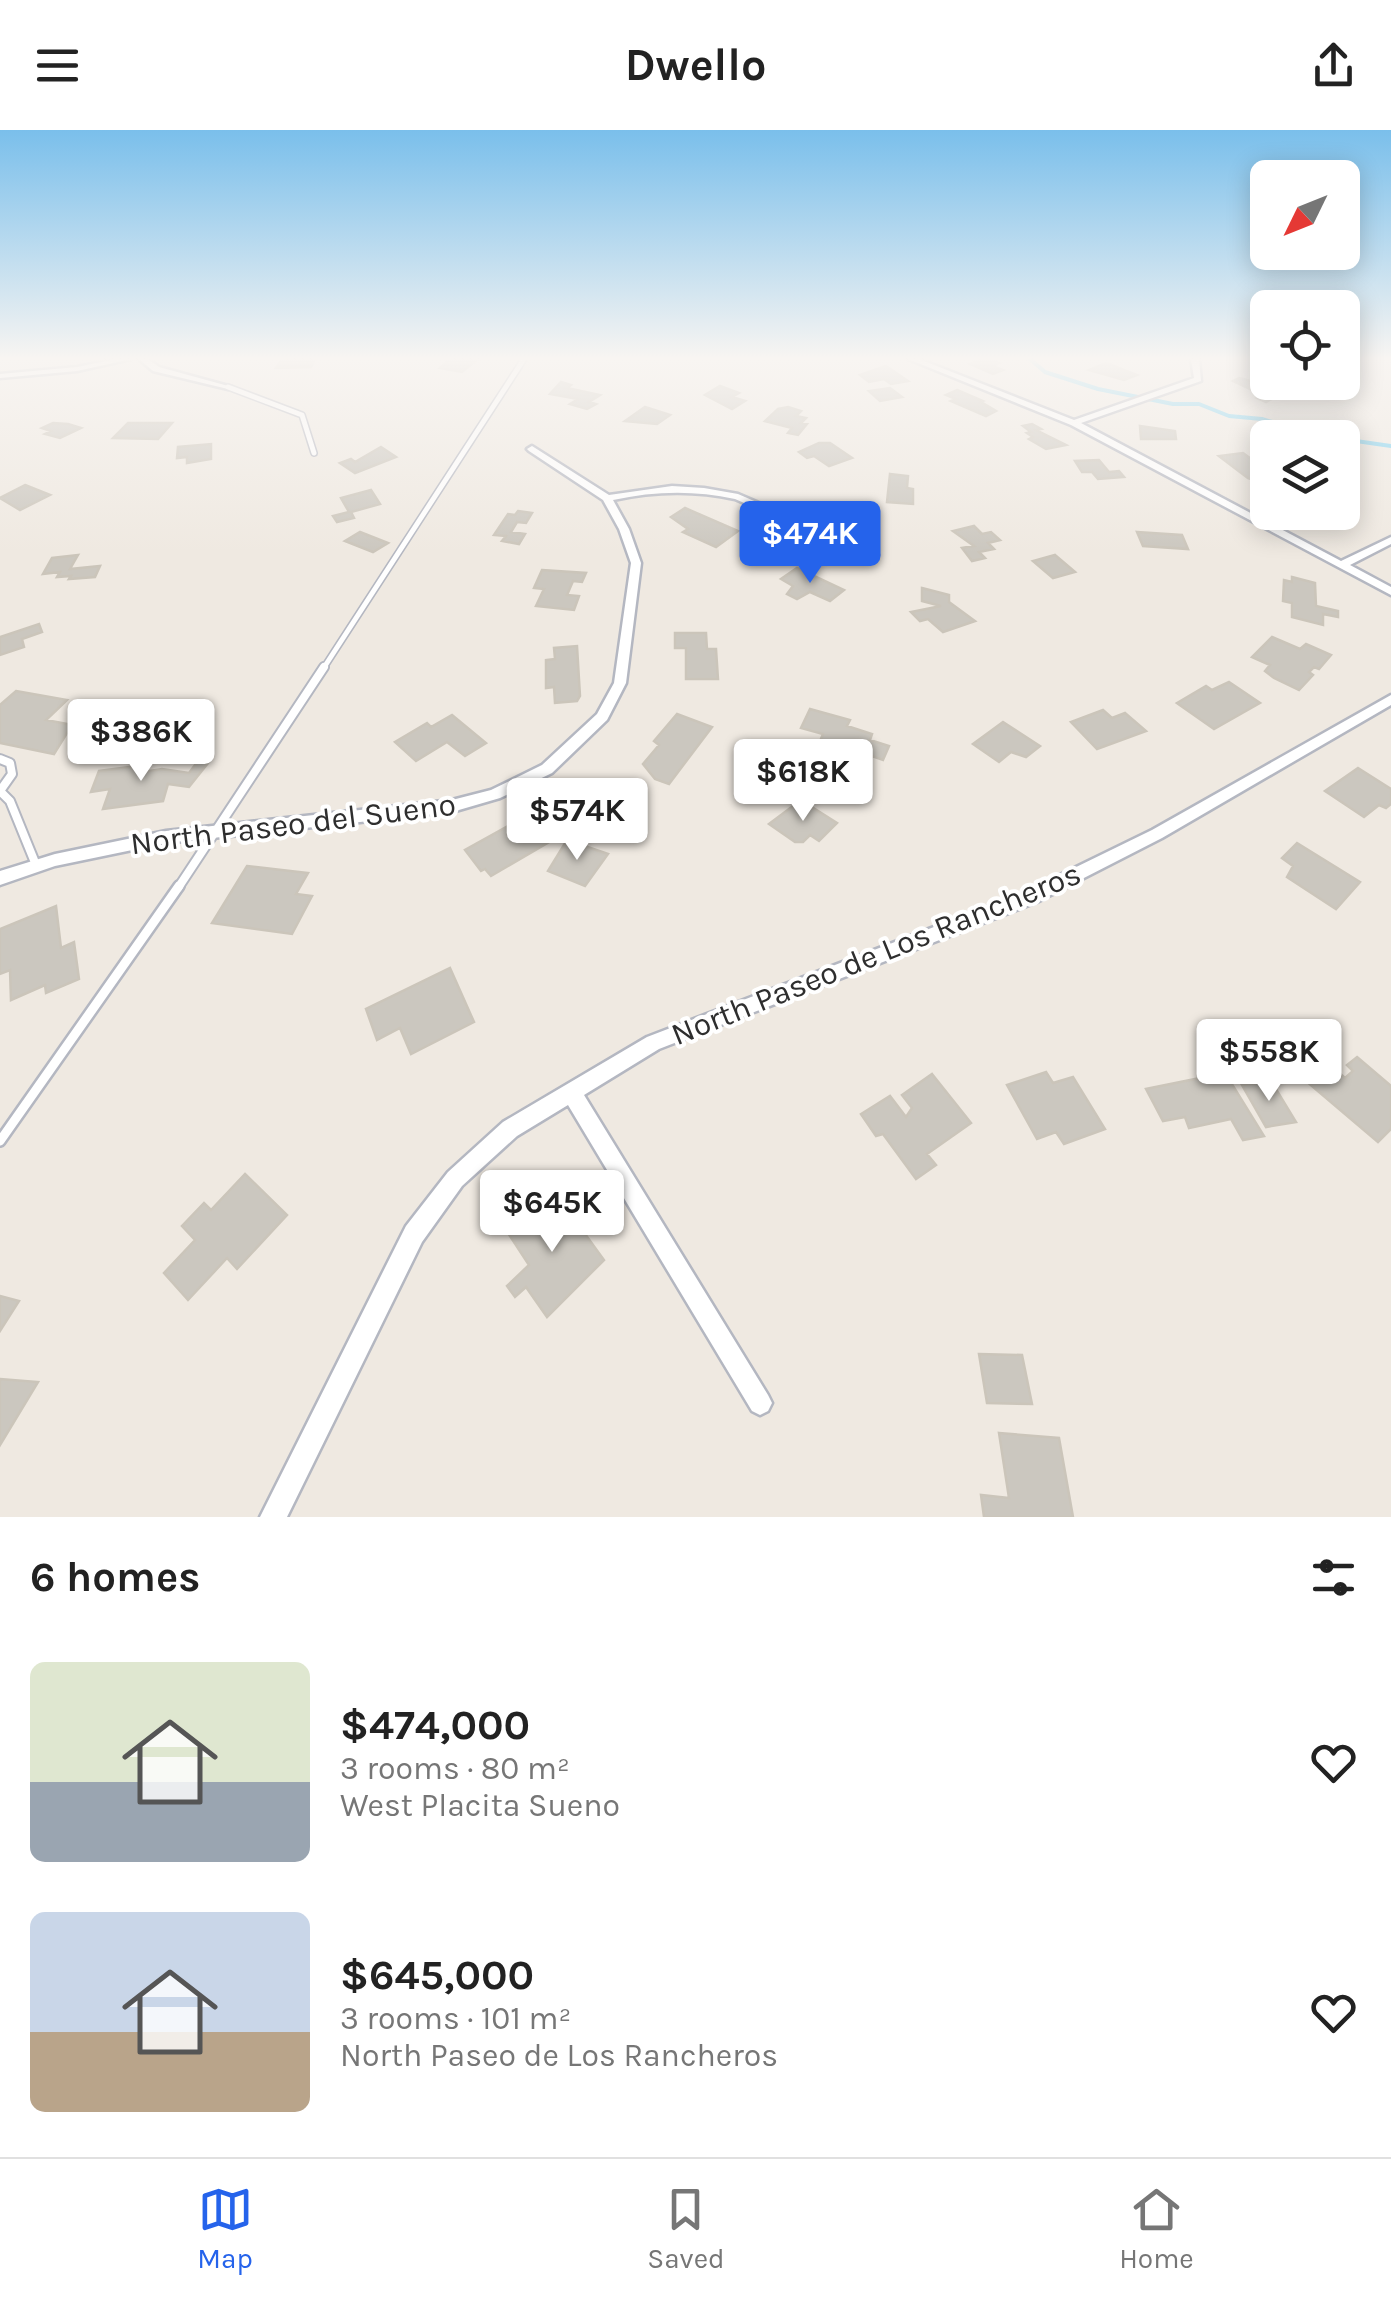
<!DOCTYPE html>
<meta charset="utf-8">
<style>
:root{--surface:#fff;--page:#f2f2f2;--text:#222;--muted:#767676;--line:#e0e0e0;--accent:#2563eb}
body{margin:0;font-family:Karla,sans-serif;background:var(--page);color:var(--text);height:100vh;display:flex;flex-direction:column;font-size:38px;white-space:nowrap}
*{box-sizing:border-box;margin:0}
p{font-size:32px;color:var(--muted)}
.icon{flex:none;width:55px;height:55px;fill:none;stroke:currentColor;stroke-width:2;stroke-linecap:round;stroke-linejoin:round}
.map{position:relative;height:1387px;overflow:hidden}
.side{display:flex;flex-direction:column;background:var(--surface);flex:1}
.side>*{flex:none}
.needle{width:65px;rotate:227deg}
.fabs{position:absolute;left:1250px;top:30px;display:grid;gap:20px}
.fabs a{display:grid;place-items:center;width:110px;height:110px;border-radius:15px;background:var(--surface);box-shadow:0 5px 25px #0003;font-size:50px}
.price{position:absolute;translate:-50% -85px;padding:0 22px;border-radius:10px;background:#fff;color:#222;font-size:32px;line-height:65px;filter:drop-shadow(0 2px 5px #0008)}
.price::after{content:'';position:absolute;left:50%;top:60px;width:30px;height:22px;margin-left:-15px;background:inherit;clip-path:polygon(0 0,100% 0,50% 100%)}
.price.selected{background:var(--accent);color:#fff}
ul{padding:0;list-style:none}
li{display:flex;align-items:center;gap:30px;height:250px;padding:0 30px}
li span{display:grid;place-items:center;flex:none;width:280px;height:200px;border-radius:15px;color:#555}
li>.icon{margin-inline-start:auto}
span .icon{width:120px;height:120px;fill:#fffc;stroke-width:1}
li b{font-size:42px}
h2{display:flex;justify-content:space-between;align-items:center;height:120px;padding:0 30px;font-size:42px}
header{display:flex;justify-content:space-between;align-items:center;height:130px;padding:0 30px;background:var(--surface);font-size:45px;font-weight:700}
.menu{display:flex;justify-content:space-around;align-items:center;height:140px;border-top:2px solid var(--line);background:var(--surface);font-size:28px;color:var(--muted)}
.menu a{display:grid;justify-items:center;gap:5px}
.menu .selected{color:var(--accent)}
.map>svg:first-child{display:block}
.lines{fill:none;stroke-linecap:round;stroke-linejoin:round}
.stream{stroke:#75cff0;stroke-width:4}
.building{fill:#cbc7bf;stroke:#cbc5ba;stroke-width:2.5}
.lane-far2-casing{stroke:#b4b7c1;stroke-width:8}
.lane-far1-casing{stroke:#b4b7c1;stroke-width:12}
.lane-casing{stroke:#b4b7c1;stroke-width:14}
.street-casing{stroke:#b4b7c1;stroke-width:5}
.lane-far2{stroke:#fff;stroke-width:5}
.lane-far1{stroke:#fff;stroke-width:8}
.lane{stroke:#fff;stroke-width:9}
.street{fill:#fff;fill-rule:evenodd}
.labels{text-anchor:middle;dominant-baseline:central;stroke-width:8;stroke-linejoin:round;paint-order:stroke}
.street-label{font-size:32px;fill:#2e2e2e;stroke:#fff}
</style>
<header><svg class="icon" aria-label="menu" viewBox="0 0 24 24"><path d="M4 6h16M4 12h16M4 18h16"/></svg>Dwello<svg class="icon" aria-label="share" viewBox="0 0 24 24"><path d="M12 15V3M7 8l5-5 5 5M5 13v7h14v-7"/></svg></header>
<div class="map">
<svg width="1391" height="1387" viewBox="0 0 1391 1387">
<rect width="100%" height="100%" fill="#efe9e1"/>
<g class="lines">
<path class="stream" d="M1030 229 1045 242 1098 259 1173 274H1199L1229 286 1262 289 1326 308
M1342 309 1391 316"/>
</g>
<path class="building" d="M287 229H315L311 237 276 238 280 232 292 231Z
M450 229H478L462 242 440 238Z
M981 229 999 233 992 236 1003 240 993 244 970 234Z
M1106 233 1137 245 1124 250 1089 240Z
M886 236 908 251 891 254 884 249 869 252 860 245Z
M1239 248 1259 253 1284 262 1266 272 1257 268 1263 265 1233 251Z
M561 252 571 255 567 258 600 265 589 272 596 274 587 279 570 274 578 269 550 264Z
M720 256 739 263 732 267 745 271 732 279 705 265Z
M890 258 902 267 880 271 869 261Z
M957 260 983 271 981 272 996 281 986 286 951 271 956 269 946 265Z
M645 277 670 285 657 294 625 291Z
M788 277 801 281 796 286 806 288 801 293 807 294 798 305 788 303 792 298 765 291 778 279Z
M53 293 68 294 81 298 60 308 45 304 51 301 42 298Z
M128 293H172L158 309 113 308Z
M1032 294 1041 299 1036 300 1066 315 1046 319 1029 309 1033 307 1027 303 1031 302 1023 296Z
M1140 296 1175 301 1176 309H1141Z
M819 313H830L852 328 829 336 814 326 807 328 799 322Z
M211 314V329L187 333V327L177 328 178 317Z
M381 317 396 327 355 343 340 333 351 329 355 332Z
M1243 323 1262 337H1268V354L1248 348 1219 326Z
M1099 330 1109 342 1119 341 1124 347 1098 349 1092 342H1082L1075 331Z
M890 344 908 346 907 358 913 359V374L887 372Z
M25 355 50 365 20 380 0 368Z
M371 360 380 374 351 382 354 388 337 392 333 386 349 382 341 368Z
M685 378 738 401 716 417 683 402 688 399 671 387Z
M518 381 532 383 526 393 517 392 511 402 525 404 519 414 502 411 506 406 494 405 508 384 515 385Z
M974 396 982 404 991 402 1000 410 988 413 994 419 979 422 985 428 972 431 962 418 974 416 953 401Z
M360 402 388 413 373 422 345 411Z
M1137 402 1182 405 1188 419 1143 416Z
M78 425 70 439 100 436 95 447 69 449 71 446 57 447 60 442 43 444 52 428Z
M1055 425 1075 442 1053 448 1033 431Z
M797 438 844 460 830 471 810 462 797 469 787 464 793 456 781 449Z
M542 440 586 443 582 452 573 451 567 465 579 466 574 480 536 476 544 459 534 458Z
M1292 447 1315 453 1316 476 1338 481V487L1323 484V495L1292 487V473L1283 471 1284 450 1292 452Z
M922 458 949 465V472L975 491 943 502 928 489 920 491 911 482 941 476 922 471Z
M39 494 42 502 22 509 24 517 0 525V507Z
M675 503H706L707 519H716L718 549H686V518H675Z
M1272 507 1300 519 1306 514 1331 525 1319 539 1314 537 1309 542 1313 545 1299 560 1274 548 1265 541 1270 535 1252 527Z
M577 516 580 566 577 571 555 573 554 557 546 558V530L555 529 554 518Z
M1229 552 1260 573 1214 599 1177 573 1206 556 1212 560Z
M16 561 67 570 46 590 72 595 54 624 0 613V575Z
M810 579 850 590 847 596 872 604 870 610 889 616 883 630 872 626 870 632 818 616 823 604 801 598Z
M1103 580 1112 588 1125 583 1146 601 1097 619 1071 592Z
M677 584 712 597 669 654 655 649 643 634 659 615 654 611Z
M452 585 486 613 465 626 447 612 416 631 395 612 427 593 431 597Z
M1003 592 1040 616 1026 627 1011 622 999 632 973 614Z
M198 631 208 633 189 657 168 654 163 671 103 679 110 659 91 662 99 641 145 635 143 642 162 639 189 643Z
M1358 638 1391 659V674L1386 678 1379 675 1364 687 1325 661Z
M793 676 804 683 810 676 837 693 819 711 810 705 803 712H795L769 694Z
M535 681 552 701 544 705 549 712 491 746 485 739 481 741 465 720Z
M567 710 608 724 585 756 548 741Z
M1297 713 1360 752 1336 779 1287 747 1293 736 1282 728Z
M247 736 308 743 296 764 312 766 292 804 212 793Z
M56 776 61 818 74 812 79 849 46 863 45 855 11 870 10 840 0 844V799Z
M450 838 474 892 411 924 400 898 377 910 366 879Z
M1357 927 1391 956V999L1378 1012 1306 951 1327 932 1345 948 1353 941 1347 935Z
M1046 942 1053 953 1073 947 1105 999 1064 1014 1056 1002 1037 1009 1007 955Z
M1225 943 1264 1006 1243 1010 1231 989 1189 998 1185 987 1163 991 1146 959Z
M932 944 971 993 927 1024 936 1035 916 1049 883 1004 876 1006 861 984 890 966 906 987 912 978 902 965Z
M1271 951 1296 992 1266 997 1242 955Z
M245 1044 287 1085 237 1139 227 1128 188 1170 164 1143 195 1110 182 1096 204 1073 211 1080Z
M546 1064 561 1084 567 1079 604 1130 547 1187 526 1157 515 1167 507 1156 529 1135 506 1100Z
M0 1166 19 1171 0 1201Z
M979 1224 1022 1225 1032 1274 987 1273Z
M0 1249 38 1252 0 1315Z
M999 1303 1059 1308 1073 1387H984L981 1365 1009 1368Z"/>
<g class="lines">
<defs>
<path id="lane-far2" d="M228 257 302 285 314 323
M323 539 524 229"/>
<path id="lane-far1" d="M0 629 10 633 12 644 0 661
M0 661 10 671 36 735
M178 758 324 537"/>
<path id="lane" d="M0 1011 179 756"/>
<path id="street" d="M116 229H131L77 241 0 248V244L77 237Z
M139 229H148L159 237 232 257 228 259 153 241Z
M908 229H919L1074 290 1194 248 1191 229H1199L1201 251 1081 293 1341 431 1391 407V414L1350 435 1391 457V465L1071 295Z
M532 316 609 365 672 356 704 358 738 364 878 425 869 427 735 369C694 360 654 361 613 370L629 399 641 433 626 553 607 590 552 643 500 668 452 682 166 713 55 736 0 755V741L55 724 166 701 452 670 491 660 542 635 597 584 614 553 631 433 619 399 603 370 529 321 527 319Z
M1391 565V575L1162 708 1037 772 659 919 584 965 768 1265 772 1273 768 1281 760 1285 752 1281 568 975 517 1006 462 1056 422 1112 287 1387H260L406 1096 448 1042 503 992 647 907 1025 762 1152 700Z"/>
</defs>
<use href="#lane-far2" class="lane-far2-casing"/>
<use href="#lane-far1" class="lane-far1-casing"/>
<use href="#lane" class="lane-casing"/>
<use href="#street" class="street-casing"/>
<use href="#lane-far2" class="lane-far2"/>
<use href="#lane-far1" class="lane-far1"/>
<use href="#lane" class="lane"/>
<use href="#street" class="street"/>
</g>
<linearGradient id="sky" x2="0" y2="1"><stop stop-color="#7abfeb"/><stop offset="0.54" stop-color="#f8f5f2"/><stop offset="1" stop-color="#f8f5f2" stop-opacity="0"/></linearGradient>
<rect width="1391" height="423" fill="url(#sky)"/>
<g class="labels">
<g class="street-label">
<text transform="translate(293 694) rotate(-7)">North Paseo del Sueno</text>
<text transform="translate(876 824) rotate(-22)">North Paseo de Los Rancheros</text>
</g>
</g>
</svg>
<div class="fabs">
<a><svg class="needle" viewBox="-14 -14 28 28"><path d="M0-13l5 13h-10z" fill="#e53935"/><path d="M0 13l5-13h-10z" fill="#767676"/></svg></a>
<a><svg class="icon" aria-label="locate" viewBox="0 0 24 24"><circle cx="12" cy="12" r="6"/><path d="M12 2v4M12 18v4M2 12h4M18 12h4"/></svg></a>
<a><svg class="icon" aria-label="layers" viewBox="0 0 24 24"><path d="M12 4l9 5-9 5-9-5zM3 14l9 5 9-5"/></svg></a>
</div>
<b class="price selected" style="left:810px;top:456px">$474K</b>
<b class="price" style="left:141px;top:654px">$386K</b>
<b class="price" style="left:803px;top:694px">$618K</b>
<b class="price" style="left:577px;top:733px">$574K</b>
<b class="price" style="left:1269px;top:974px">$558K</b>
<b class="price" style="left:552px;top:1125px">$645K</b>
</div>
<section class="side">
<h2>6 homes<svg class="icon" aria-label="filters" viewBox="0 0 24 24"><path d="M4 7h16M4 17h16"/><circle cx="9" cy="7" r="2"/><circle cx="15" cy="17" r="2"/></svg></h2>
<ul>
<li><span style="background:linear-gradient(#dfe7d0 60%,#9aa5b1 0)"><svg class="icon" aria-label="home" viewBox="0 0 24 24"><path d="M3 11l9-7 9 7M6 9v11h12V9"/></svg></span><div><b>$474,000</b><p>3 rooms · 80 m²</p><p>West Placita Sueno</p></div><svg class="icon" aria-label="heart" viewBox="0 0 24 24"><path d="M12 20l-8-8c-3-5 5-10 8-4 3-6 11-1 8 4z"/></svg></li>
<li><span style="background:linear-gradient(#c9d6e8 60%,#b9a48a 0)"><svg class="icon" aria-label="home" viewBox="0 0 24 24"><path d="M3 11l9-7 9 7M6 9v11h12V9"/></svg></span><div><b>$645,000</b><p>3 rooms · 101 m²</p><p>North Paseo de Los Rancheros</p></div><svg class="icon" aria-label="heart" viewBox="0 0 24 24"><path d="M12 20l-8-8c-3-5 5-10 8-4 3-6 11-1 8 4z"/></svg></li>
</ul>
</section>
<nav class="menu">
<a class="selected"><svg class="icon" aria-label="map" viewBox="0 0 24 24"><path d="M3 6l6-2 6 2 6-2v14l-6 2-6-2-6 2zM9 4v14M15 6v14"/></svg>Map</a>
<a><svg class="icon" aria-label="saved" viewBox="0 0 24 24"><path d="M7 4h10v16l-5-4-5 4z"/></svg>Saved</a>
<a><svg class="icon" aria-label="home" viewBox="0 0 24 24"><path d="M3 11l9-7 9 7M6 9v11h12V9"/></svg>Home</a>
</nav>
